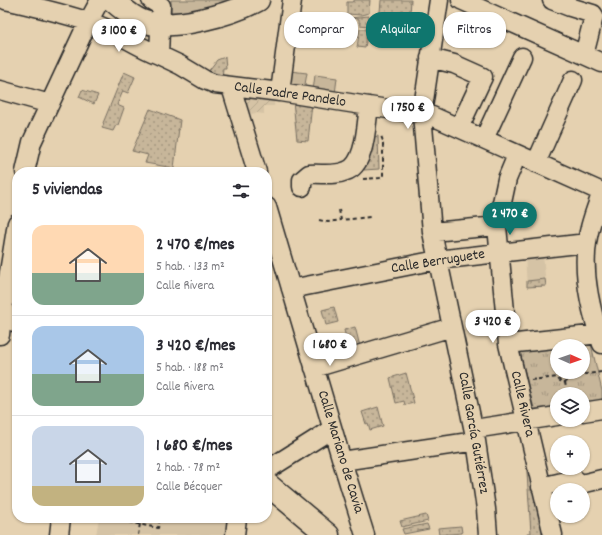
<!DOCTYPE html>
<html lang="es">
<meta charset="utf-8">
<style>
:root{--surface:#fff;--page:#f7f7f7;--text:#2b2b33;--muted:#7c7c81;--line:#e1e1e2;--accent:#0f766e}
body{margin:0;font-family:Dekko,sans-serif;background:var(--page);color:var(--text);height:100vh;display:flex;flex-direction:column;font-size:15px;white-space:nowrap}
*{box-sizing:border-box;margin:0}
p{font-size:13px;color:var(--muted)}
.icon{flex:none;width:22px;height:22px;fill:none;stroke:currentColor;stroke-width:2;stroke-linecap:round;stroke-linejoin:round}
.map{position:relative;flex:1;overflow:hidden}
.drawer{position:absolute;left:12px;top:167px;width:260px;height:356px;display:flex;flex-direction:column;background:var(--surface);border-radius:16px;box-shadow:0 1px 3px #0004}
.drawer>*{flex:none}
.hud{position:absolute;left:284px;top:12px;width:258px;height:36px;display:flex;gap:8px}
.needle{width:26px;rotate:92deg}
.buttons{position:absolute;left:550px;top:339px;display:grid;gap:8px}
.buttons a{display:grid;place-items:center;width:40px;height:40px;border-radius:50%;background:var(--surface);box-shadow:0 1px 3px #0004;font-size:20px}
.price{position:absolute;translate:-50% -34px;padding:0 9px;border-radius:14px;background:#fff;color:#222;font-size:13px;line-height:26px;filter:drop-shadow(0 1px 2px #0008)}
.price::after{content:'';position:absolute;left:50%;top:24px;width:12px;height:9px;margin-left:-6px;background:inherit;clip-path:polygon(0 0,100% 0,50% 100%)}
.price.active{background:var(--accent);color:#fff}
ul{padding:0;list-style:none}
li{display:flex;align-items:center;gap:12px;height:100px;padding:0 20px}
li+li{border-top:1px solid var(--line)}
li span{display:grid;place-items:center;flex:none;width:112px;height:80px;border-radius:12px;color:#555}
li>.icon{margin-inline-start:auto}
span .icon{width:48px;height:48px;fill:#fffc;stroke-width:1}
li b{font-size:17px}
h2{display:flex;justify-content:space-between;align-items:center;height:48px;padding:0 20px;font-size:17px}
.tag{padding:0 14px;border-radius:16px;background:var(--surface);box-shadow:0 1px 3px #0004;font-size:14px;line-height:36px}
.tag.active{background:var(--accent);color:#fff}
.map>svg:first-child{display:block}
.built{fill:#d5c3a5}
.industrial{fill:url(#industrial-furrows)}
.grass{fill:url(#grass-dots);stroke:#797062}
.park{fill:url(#park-tufts);stroke:#797062;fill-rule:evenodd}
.garden{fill:#c7b69a;stroke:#797062}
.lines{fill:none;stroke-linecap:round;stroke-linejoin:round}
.minor-casing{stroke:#2b2b2b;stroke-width:21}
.major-casing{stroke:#2b2b2b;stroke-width:25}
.path{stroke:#2b2b2b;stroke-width:2;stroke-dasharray:4 3;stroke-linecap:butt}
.minor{stroke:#e5d1b0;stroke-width:18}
.major{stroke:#e5d1b0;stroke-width:22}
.labels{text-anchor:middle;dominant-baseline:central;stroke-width:3;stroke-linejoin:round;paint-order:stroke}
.street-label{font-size:15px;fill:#2b2b2b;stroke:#e5d1b0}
</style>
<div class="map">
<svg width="602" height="535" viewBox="0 0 602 535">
<defs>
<pattern id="industrial-furrows" width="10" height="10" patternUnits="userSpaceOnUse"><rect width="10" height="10" fill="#d5c3a5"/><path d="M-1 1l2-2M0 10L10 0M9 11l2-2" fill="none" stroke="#b7a88e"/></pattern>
<pattern id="grass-dots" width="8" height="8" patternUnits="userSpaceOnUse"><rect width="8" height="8" fill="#c7b69a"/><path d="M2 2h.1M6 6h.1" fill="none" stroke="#a2947e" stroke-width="1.8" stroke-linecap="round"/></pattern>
<pattern id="park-tufts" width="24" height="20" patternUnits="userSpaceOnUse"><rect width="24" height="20" fill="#c7b69a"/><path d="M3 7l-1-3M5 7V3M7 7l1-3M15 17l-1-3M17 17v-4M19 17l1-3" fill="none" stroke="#a2947e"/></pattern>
</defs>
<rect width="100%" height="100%" fill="#e5d1b0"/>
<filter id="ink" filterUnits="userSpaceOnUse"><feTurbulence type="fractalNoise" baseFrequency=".025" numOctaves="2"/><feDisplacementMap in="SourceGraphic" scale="8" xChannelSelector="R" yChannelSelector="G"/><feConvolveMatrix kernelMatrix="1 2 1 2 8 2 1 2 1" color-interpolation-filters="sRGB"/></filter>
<g filter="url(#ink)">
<path class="built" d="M543 255 546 286 527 287 525 256Z
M99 518H234L232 535H96Z"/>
<path class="industrial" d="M241 94 275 98 274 106H264V114L256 113 243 116Z"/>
<path class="grass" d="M355 0H370L369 13 361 15 347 14V2H352Z
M381 0H411L410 14 399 12 398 18 395 19 394 26 376 24 380 12Z
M369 16 368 26 360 25 361 23H359V19L350 18Z
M360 29H368L365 48 357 47Z
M225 57 226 68H223L222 79 207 73 217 60Z
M124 72 135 77 128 93 123 91 117 105 124 108 118 125H116L113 131 102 128 104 124 103 123Z
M82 90 98 95 94 104 79 97Z
M293 101 312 104 308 141 297 140Z
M150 109 180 120 174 168 145 163 148 155 132 151Z
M378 136 379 169 364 170 374 137Z
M545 279 546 286 527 287V281Z
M334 307 338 322 326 325 322 310Z
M355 327 361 350 350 353 344 330Z
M406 373 414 403 405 405 404 401 396 403 390 378Z
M378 407 383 426 370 430 368 423 366 424 362 412Z
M526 458 547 535H527V533H531Z
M426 515 428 521 402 527 400 521Z
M427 524 429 529 404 534 402 529Z
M461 526 462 533 439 535 438 528Z"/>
<path class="park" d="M590 340 602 391V400L583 402V394H557V406L534 409 519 348ZM557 346H583V372H557Z"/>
<path class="garden" d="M171 0H237L210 9 188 10V12H171Z
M290 71 307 73 304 90 293 88 289 82Z
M315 75 337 78 335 94 313 91Z"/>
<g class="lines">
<defs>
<path id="minor" d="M5 0C36 7 68 14 98 25 119 33 138 47 159 55
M151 0 161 6 159 55 180 65 205 80 215 84 280 92 432 116 602 192
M439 0 422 114 432 232 476 441 486 509 488 535
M461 0 602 63
M552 0 570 7 593 14 594 16 584 55
M430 58 454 64 483 77 459 128
M231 87 257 172
M0 90 50 104
M280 92 292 0
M484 139 522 57
M517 155 507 179 497 226 508 344 553 535
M536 163 573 80
M25 172 32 142 88 22 100 0
M302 187V180L309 174C321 173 335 176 346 171 366 165 366 124 369 106
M602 192C596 209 589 225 587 243 582 276 591 312 602 344
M267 207 342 461 365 535
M432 232 497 226
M291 289 437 260 587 243
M0 335 2 315 17 223
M508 344 599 334 602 338
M314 368 452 327
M583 412 602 409
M474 429 557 416
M342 461 476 441
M267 470 332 429
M577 485 602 479
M541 487 575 479 578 490
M59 535 61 518
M235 535 237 518"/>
<path id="major" d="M112 0C121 7 131 17 142 21 171 32 232 14 258 0
M0 314 17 321
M267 484 328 535"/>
</defs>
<use href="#minor" class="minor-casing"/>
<use href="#major" class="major-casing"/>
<path class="path" d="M363 179 380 178 383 176V141L381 136
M339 210 341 220 370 217
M319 220 328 222 341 220
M560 372C554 381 565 387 570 378L568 372
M570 376 602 372
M531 380 558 377
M565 382 567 394
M108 518 158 528 160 518
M138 535 140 524"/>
<use href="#minor" class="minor"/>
<use href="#major" class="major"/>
</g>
</g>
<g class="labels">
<g class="street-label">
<text transform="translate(290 95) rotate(8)">Calle Padre Pandelo</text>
<text transform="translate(438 262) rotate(-9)">Calle Berruguete</text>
<text transform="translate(522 404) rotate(77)">Calle Rivera</text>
<text transform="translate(473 433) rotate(80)">Calle García Gutiérrez</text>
<text transform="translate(340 452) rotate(73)">Calle Mariano de Cavia</text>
</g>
</g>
</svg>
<div class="buttons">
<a><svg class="needle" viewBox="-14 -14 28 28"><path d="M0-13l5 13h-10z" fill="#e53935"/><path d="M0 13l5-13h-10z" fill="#7c7c81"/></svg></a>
<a><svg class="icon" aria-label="layers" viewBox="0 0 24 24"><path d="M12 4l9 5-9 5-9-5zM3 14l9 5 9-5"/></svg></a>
<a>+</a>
<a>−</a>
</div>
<b class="price" style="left:119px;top:53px">3 100 €</b>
<b class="price" style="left:408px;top:130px">1 750 €</b>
<b class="price active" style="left:510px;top:236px">2 470 €</b>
<b class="price" style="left:493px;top:344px">3 420 €</b>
<b class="price" style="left:330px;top:367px">1 680 €</b>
<div class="hud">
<a class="tag">Comprar</a>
<a class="tag active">Alquilar</a>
<a class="tag">Filtros</a>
</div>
<section class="drawer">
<h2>5 viviendas<svg class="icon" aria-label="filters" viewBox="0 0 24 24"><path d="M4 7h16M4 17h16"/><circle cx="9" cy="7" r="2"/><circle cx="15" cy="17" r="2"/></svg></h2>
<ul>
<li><span style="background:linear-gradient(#ffd9b3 60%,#7fa58c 0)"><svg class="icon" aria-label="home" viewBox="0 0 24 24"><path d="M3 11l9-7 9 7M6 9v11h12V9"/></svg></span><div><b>2 470 €/mes</b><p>5 hab. · 133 m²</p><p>Calle Rivera</p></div></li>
<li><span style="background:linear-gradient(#a9c7e8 60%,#7fa58c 0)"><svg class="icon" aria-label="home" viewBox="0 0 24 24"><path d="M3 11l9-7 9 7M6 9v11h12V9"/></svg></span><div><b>3 420 €/mes</b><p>5 hab. · 188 m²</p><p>Calle Rivera</p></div></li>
<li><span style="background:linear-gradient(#c9d6e8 75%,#c2b280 0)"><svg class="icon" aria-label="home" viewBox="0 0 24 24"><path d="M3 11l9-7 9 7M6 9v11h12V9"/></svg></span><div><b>1 680 €/mes</b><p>2 hab. · 78 m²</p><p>Calle Bécquer</p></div></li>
</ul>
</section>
</div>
